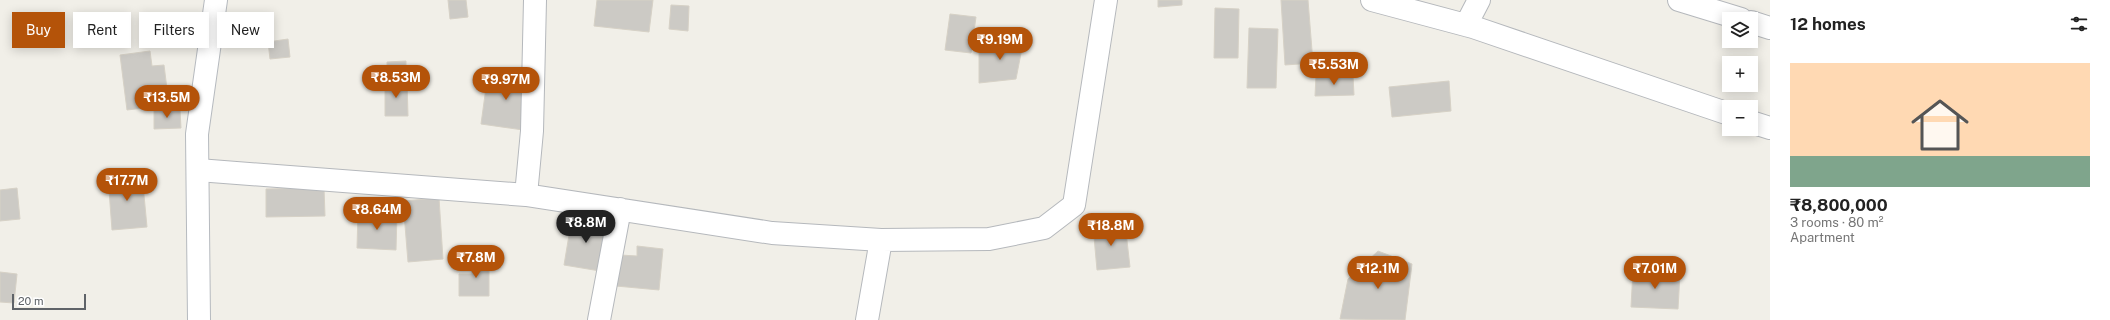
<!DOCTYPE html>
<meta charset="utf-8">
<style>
:root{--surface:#fff;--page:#f2f2f2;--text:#222;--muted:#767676;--accent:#b45309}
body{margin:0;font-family:"Public Sans",sans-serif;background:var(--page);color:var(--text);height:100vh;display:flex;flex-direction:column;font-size:15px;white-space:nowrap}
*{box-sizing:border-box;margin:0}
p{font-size:13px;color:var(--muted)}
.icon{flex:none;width:22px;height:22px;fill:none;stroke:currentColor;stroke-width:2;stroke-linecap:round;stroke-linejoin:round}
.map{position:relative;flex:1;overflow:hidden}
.side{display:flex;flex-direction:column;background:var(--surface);width:340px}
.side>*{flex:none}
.banner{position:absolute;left:12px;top:12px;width:380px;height:36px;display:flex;gap:8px}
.controls{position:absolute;left:1722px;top:12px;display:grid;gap:8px}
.controls a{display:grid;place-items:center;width:36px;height:36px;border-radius:0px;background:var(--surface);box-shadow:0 2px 10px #0003;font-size:20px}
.scale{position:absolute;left:12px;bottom:10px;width:74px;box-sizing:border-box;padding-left:4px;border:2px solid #5f6368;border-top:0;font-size:11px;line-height:14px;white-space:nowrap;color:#5f6368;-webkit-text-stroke:3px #fff;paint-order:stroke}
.price{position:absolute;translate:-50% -34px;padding:0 9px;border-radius:14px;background:var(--accent);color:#fff;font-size:13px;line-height:26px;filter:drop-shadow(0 1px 2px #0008)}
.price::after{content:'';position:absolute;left:50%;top:24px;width:12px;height:9px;margin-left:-6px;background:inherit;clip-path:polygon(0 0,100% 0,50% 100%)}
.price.active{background:#222;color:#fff}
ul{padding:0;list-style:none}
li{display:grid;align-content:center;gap:8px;height:212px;padding:0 20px}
li span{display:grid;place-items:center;height:124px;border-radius:0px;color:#555}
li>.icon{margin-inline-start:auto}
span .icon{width:72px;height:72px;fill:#fffc;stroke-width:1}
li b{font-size:17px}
h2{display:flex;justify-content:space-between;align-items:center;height:48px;padding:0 20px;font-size:17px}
.pill{padding:0 14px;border-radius:0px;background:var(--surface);box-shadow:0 2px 10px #0003;font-size:14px;line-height:36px}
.pill.active{background:var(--accent);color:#fff}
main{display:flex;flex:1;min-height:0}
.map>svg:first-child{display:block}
.building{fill:#cccac5;stroke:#d6d1c6}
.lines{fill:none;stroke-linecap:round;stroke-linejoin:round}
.minor-casing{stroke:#b5b8bc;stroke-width:24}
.secondary-casing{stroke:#b6babf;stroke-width:24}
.minor{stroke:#fff;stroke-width:22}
.secondary{stroke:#fff;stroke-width:22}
</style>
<main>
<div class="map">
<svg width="1770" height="320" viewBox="0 0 1770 320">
<rect width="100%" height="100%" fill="#f1efe8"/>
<path class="building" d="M448 0H466L468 17 450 19Z
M597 0H653L649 32 594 26Z
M1158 0H1182V5L1158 7Z
M1281 0H1308L1313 63 1285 65Z
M671 5 689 6 688 31 669 29Z
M1215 8 1239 9 1238 58H1214Z
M950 14 976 17 971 53 945 50Z
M1249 28 1278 29 1276 88H1247Z
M1024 38 1016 79 979 83V46Z
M288 39 290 57 270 59 268 42Z
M150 51 152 66 164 65 169 105 127 110 120 55Z
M406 61V79H387V62Z
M488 73 530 78 523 130 481 124Z
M1316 76H1353L1354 95 1315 96Z
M385 81H407L408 116H385Z
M1449 81 1451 111 1392 117 1389 87Z
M154 110H180L181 128 154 129Z
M142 174 147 227 112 230 108 177Z
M17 188 20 219 0 221V190Z
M324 188 325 216 266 217V189Z
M439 198 443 259 408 262 403 201Z
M358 212 397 213 396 250 357 248Z
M572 217 609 223 600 271 564 265Z
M1125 223 1130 267 1097 270 1093 226Z
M637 246 663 249 659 290 616 286 620 255 637 256Z
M1378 251 1412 264 1405 320 1340 319 1348 279Z
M472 256H489V296H459V274H472Z
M1633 270 1680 273 1678 309 1631 307Z
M0 272 17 274 14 303 0 302Z"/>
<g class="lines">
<defs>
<path id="minor" d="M1372 0 1473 27 1729 114
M1679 0 1741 19
M1751 22 1770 28
M1466 25 1479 0
M1751 122 1770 128
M198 170 526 195 772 233 881 240 989 239 1044 228 1074 205 1106 0
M526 195 532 131 535 0
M599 320 620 209
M867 320 881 240"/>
<path id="secondary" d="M199 320 197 134 216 0"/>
</defs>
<use href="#minor" class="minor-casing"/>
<use href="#secondary" class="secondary-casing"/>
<use href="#minor" class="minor"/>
<use href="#secondary" class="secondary"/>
</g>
</svg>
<div class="controls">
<a><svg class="icon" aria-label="layers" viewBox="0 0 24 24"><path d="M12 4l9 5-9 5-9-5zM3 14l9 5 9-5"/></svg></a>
<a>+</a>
<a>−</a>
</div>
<div class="scale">20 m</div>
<b class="price" style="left:1000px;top:61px">₹9.19M</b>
<b class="price" style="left:1334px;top:86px">₹5.53M</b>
<b class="price" style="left:396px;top:99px">₹8.53M</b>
<b class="price" style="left:506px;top:101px">₹9.97M</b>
<b class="price" style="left:167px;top:119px">₹13.5M</b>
<b class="price" style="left:127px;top:202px">₹17.7M</b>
<b class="price" style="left:377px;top:231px">₹8.64M</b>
<b class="price active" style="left:586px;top:244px">₹8.8M</b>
<b class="price" style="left:1111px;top:247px">₹18.8M</b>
<b class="price" style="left:476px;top:279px">₹7.8M</b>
<b class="price" style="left:1378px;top:290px">₹12.1M</b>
<b class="price" style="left:1655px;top:290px">₹7.01M</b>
<div class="banner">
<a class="pill active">Buy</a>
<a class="pill">Rent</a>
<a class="pill">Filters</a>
<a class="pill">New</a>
</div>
</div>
<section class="side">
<h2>12 homes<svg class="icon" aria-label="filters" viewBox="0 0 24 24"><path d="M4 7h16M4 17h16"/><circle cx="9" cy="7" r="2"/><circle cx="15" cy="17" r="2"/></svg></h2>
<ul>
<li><span style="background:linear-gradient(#ffd9b3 75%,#7fa58c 0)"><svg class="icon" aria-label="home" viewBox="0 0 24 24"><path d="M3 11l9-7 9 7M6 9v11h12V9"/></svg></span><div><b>₹8,800,000</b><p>3 rooms · 80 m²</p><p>Apartment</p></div></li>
</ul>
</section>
</main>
